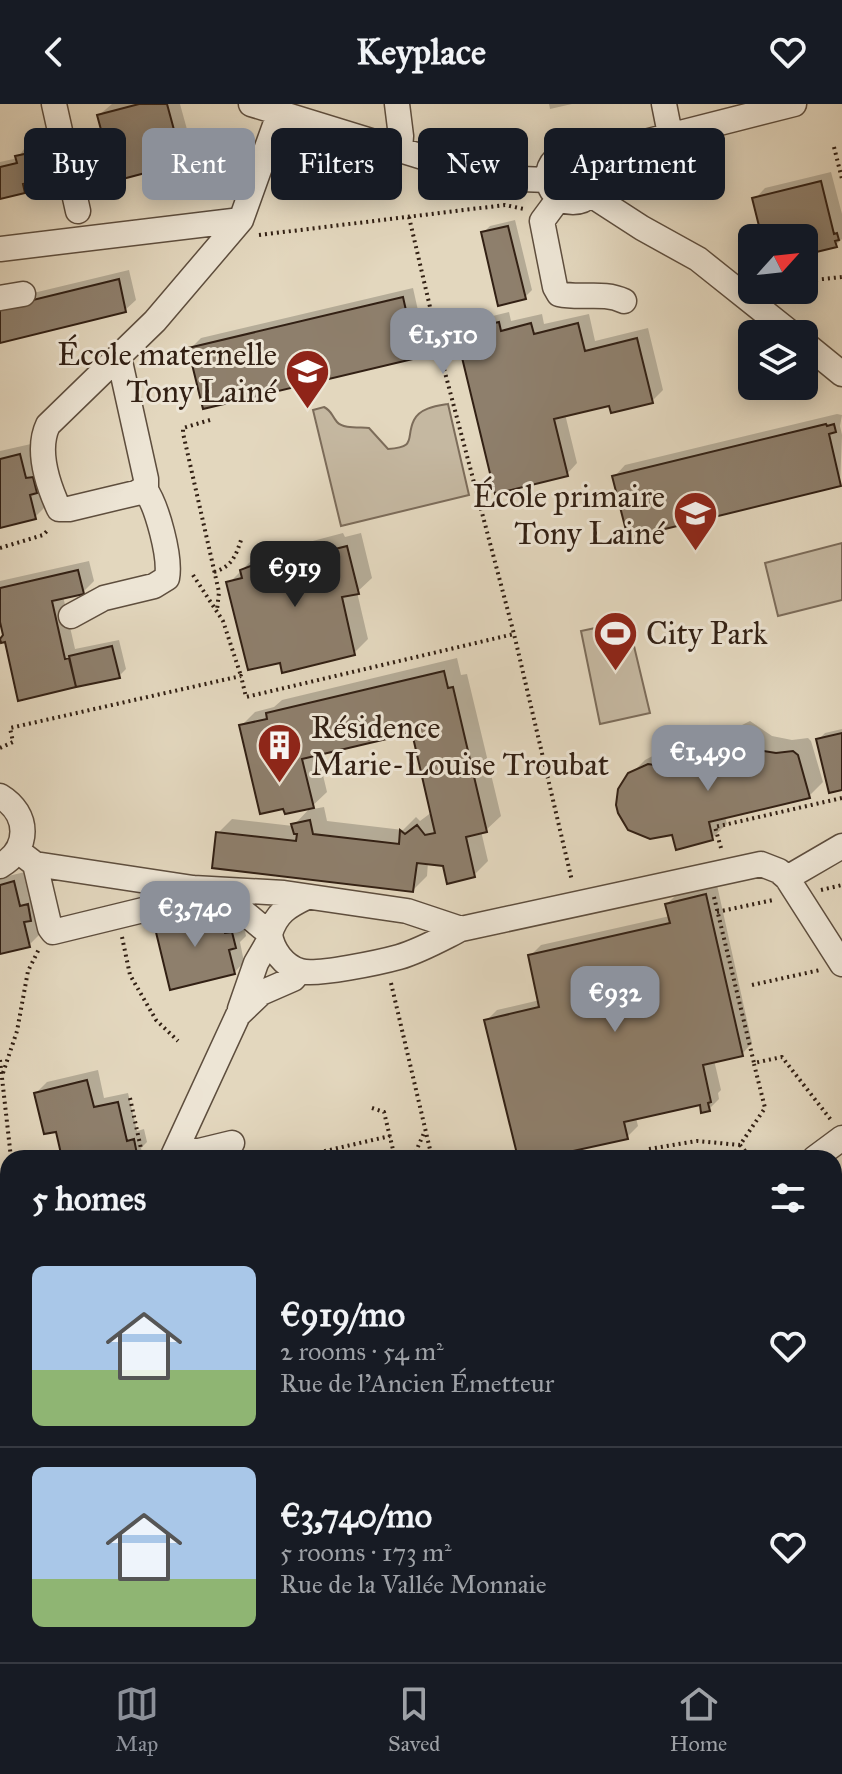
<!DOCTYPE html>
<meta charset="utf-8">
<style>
:root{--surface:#171b24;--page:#20242c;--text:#f1f3f6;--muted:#9ea1a6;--line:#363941;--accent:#8c9099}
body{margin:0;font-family:"IM FELL Great Primer",serif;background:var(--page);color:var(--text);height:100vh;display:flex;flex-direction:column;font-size:30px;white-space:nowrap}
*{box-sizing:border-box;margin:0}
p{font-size:26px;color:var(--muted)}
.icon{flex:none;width:44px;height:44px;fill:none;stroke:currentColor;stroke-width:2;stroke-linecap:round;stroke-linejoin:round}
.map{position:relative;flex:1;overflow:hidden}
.drawer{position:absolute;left:0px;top:1046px;width:842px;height:512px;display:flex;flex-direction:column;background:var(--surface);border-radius:24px 24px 0 0;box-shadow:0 4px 20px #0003}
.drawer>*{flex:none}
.guide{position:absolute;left:24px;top:24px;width:794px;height:72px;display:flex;gap:16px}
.needle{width:52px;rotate:63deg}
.controls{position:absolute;left:738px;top:120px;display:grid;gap:16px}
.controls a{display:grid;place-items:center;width:80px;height:80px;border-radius:12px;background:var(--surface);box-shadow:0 4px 20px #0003;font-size:40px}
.price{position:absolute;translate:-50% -68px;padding:0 18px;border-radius:16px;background:var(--accent);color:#fff;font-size:26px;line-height:52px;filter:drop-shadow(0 2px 4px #0008)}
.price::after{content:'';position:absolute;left:50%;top:48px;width:24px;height:18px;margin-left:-12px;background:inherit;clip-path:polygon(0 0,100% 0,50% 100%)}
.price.selected{background:#222;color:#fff}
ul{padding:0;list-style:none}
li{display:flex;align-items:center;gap:24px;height:200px;padding:0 32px}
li+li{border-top:2px solid var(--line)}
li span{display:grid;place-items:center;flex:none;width:224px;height:160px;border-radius:12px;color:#555}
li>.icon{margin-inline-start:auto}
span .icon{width:96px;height:96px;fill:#fffc;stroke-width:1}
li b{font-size:34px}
h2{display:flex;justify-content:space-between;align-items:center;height:96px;padding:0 32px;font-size:34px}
.chip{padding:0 28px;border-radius:12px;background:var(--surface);box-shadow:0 4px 20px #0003;font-size:28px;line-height:72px}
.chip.selected{background:var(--accent);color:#fff}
header{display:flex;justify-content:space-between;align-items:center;height:104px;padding:0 32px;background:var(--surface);font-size:36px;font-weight:700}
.tabs{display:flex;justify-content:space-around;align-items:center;height:112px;border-top:2px solid var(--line);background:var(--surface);font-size:22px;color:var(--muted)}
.tabs a{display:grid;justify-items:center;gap:4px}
.tabs .selected{color:var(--accent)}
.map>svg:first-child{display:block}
.green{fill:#c5b8a1;stroke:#7c6c5a;stroke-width:2}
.shadow{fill:#0003;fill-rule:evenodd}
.building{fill:#8e7f6c;stroke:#322014;stroke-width:2}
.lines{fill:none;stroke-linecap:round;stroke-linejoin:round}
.minor-casing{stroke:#5e4e3e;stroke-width:27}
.path{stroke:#322014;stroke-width:4;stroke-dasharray:2 4;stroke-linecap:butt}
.minor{stroke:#ede5d5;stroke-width:24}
.labels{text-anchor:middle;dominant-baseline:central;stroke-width:6;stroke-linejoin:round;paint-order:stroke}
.poi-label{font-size:32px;fill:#322014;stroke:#ede5d5;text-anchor:end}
</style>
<header><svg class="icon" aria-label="back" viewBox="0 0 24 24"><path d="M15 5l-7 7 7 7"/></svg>Keyplace<svg class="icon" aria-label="heart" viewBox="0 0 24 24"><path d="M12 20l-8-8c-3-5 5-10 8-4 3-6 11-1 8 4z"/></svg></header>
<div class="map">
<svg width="842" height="1558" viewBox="0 0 842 1558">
<rect width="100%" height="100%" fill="#e3d7be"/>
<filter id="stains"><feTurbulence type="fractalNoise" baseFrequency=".0025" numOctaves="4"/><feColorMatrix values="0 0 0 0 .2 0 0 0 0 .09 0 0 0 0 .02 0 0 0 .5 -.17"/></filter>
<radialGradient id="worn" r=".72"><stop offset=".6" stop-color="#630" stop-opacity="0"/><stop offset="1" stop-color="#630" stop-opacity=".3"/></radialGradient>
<path class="green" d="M448 300 469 391 341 422 313 306 324 303C332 307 331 311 337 318 343 325 360 323 369 324L388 345C418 343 405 334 414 316 420 304 436 302 448 300Z
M842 439V496L778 512 765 459Z
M628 517 650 609 600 620 581 527Z
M8 1437V1550H435V1558H0V1438Z"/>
<path class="shadow" d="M112 0H180L193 47 182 58 99 11Z
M549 0H572L550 5Z
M36 43 42 69 30 77 31 81 24 88 0 93V58L18 54 24 45Z
M831 68 842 110V135L836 141 804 149V134H764L755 95 765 84Z
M515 116 532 186 525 193 483 129 490 122Z
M129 166 136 196 125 206 0 237V197Z
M413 184 423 229 509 208 511 217 542 210 544 220 589 210 595 237 648 224 663 286 652 297 611 299 565 310 577 359 567 370 460 234 424 243 416 252 190 245 201 234Z
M837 310 842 311 840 322 842 331 840 381 615 372 625 361Z
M31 340 46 402 35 413 0 422V347Z
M343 429 345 433 361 429 372 474 357 488 368 535 354 549 281 556 229 479 256 452Z
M89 457 94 477 83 488 63 492 75 545 119 536 126 565 119 572 19 594 6 535 2 536 1 533 5 529 0 509V477Z
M457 554 461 571 467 570 501 712 486 726 481 727 488 757 474 771 444 760 428 758 427 772 413 786 218 729 232 715 293 722 312 702 241 622 255 608 274 603 282 596ZM414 627 432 708 420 717 416 713 403 726 327 717 324 703 308 706 327 688 318 650Z
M750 617 772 632 792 636 808 634 811 637 823 678 809 692 725 713 727 720 712 734 674 728 630 671 645 656 664 646 685 650 696 658 722 653 723 638 738 623Z
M842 625V684L818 636 825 629Z
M25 768 40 830 29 841 0 848V774Z
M717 781 752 939 742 950 714 956 721 986 718 989 719 995 709 1005 701 999 636 1014 638 1022 627 1033 531 1054H520L486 917 497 906 540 896 530 852 541 841 670 812 667 800 678 789Z
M230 795 236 820 243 818 246 832 240 838 244 858 234 869 157 821 167 810Z
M98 966 104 994 128 989 137 1027 144 1025 147 1038 141 1044 143 1054H64L58 1025 36 989 47 978Z
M842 1118V1140L834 1146V1124Z
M8 1213V1287L0 1289V1215Z
M742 1550H797L786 1558H777L773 1551 765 1558H730Z"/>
<path class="building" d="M139 0H167L183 59 115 77 97 11Z
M29 49 36 77 23 80 25 89 0 95V63L17 59 15 52Z
M821 77 834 130 837 129 839 136 835 137 837 143 804 151V134H762L752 94Z
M508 122 526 195 498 202 481 128Z
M119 175 126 208 0 239V204Z
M403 193 413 238 499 218 501 227 531 219 534 230 578 219 585 247 637 234 653 299 611 309 609 302 554 315 568 372 495 390 458 237 415 248 417 254 203 305 188 244Z
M826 320 827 322 834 320 836 328 829 330 841 382 628 434 612 372Z
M20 350 26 374 33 373 37 389 30 391 36 415 0 424V355Z
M329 442 331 446 347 442 359 490 342 493 355 551 282 569 280 559 248 566 226 478 242 474 240 466 256 460Z
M78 466 84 490 52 497 65 555 69 554 76 583 18 597 5 538 1 539 0 535 3 531 0 518V484Z
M112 542 120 574 76 583 69 552Z
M444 567 448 584 453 583 487 728 466 733 475 773 447 780 443 762 417 759 413 788 212 764 216 728 296 737 297 730H294L291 720 310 716 313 730 399 740 400 726 405 730 417 721 425 731 435 729 412 629 302 655 314 704 285 710 283 705 260 710 239 621 267 615 266 609Z
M842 629V686L829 689 816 635Z
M735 631 757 646 776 649 793 647 798 651 810 694 709 718 713 736 676 746 672 731 650 735 628 726 618 709 616 701 618 685 628 669 648 660 670 663 681 671 722 663 718 644 722 636Z
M14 777 20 802 28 800 31 817 24 818 30 843 0 850V781Z
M706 790 743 952 703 961 711 998 708 999 710 1007 701 1009 700 1001 624 1018 628 1035 541 1054H518L484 916 539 903 528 851 670 819 665 800Z
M219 805 225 829 232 828 236 844 229 846 235 870 170 886 154 820Z
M87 976 94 1003 118 998 127 1037 134 1035 137 1050 130 1052V1054H62L56 1028 44 1030 34 989Z
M8 1220V1289L0 1291V1222Z
M842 1482V1509L834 1515V1487Z
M742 1550H763L768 1558H730Z
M770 1550H793L796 1554 790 1558H775Z"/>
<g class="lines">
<defs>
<path id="minor" d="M54 0 78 107
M251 0 491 74 548 76
M397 0 401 32 400 46
M664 0 670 30
M548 73a25 25 0 1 1 50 0a25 25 0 1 1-50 0Z
M596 63 641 39 794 0
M591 91 642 124 698 155 792 230
M559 94 542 117 555 183 559 190C582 195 603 187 624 197
M0 145 241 116
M0 194 23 190
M804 239 842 270
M119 253 146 375V383L136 389 69 405H59C48 381 36 346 48 321L155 217 241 116 279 10
M71 512 104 494 154 482 167 474C171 453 157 402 145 385
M0 692C30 710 30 745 0 762
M18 747 35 760 193 784 284 789 407 807 461 825 761 760 779 767 787 774 842 860
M35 760 50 824 53 828 176 798 193 784
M787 774 842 742
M211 787 228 795 270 830
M307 793C288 802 276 809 270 830 272 846 284 862 300 867 316 872 381 858 399 853 420 847 441 835 461 825
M240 905 256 859 270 835
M176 1046 199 1047 232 1039
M172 1054 238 911 261 889 293 875 300 867
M815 1054 842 1034
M0 1377 8 1375
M0 1405 8 1403
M834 1459 842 1454
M452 1558V1550
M686 1558 698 1550"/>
</defs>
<use href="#minor" class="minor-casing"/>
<path class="path" d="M834 43 842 75
M409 113 437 233
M259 131 505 101 524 105
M804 177 842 173
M438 242 514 530 572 777
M210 316 183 324V329L219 488 217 506
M0 444 43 431 49 425
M214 468C233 462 236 451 242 433
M193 471 223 517 241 572
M0 644 13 638 10 624 232 574 241 572 246 593 514 530
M721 744 715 723 842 694
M821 786 842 781
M714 793 754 959 782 953 831 1016
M717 808 773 796
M122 833 130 871 156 916 178 937
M391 879 432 1054
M752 881 820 866
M0 956 11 1054
M3 969 17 927 28 867 39 845
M130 994 143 1054
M372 1004 384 1008 395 1054
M740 1041 751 1054
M649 1045 697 1037 740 1041 765 1004 754 960
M295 1054 390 1032
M413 1054 424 1029
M0 1208 8 1207
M0 1500 8 1497
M173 1550 177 1558
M293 1558 294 1550"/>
<use href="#minor" class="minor"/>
</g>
<defs>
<symbol id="school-pin" viewBox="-11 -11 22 30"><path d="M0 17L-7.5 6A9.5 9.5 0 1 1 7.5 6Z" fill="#8f2418" stroke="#ede5d5"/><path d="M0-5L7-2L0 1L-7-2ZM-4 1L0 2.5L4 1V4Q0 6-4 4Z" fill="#fff"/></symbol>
<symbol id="stadium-pin" viewBox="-11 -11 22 30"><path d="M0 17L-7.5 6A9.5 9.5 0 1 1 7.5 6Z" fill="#8f2418" stroke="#ede5d5"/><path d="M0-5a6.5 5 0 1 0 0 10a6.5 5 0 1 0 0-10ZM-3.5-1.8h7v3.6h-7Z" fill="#fff"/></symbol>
<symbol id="building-pin" viewBox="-11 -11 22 30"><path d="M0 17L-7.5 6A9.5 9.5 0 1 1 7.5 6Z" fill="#8f2418" stroke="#ede5d5"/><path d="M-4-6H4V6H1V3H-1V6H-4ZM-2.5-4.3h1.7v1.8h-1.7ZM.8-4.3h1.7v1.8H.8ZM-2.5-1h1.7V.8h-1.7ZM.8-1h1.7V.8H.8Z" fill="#fff"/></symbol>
</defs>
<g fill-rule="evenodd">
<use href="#school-pin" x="282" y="242" width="51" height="69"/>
<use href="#school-pin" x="670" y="384" width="51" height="69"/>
<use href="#stadium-pin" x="590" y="504" width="51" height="69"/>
<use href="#building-pin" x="254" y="616" width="51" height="69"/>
</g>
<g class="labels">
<g class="poi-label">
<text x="277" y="250">École maternelle<tspan x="277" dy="37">Tony Lainé</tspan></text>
<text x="665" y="392">École primaire<tspan x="665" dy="37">Tony Lainé</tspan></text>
<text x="646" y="529" text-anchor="start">City Park</text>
<text x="311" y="623" text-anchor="start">Résidence<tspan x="311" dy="37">Marie-Louise Troubat</tspan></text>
</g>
</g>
<rect width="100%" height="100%" filter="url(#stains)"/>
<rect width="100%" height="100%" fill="url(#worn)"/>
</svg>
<div class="controls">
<a><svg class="needle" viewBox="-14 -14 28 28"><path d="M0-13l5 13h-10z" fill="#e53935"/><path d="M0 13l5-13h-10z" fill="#9ea1a6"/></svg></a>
<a><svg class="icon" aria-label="layers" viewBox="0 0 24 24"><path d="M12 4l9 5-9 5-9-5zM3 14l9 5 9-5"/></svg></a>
</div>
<b class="price" style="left:443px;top:272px">€1,510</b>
<b class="price selected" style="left:295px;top:505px">€919</b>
<b class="price" style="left:708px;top:689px">€1,490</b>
<b class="price" style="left:195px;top:845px">€3,740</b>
<b class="price" style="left:615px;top:930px">€932</b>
<div class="guide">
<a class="chip">Buy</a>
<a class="chip selected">Rent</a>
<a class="chip">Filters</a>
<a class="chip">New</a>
<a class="chip">Apartment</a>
</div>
<section class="drawer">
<h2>5 homes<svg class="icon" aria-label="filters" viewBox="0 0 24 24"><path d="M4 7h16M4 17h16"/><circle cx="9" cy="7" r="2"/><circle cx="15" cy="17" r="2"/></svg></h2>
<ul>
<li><span style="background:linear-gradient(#a9c7e8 65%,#8fb573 0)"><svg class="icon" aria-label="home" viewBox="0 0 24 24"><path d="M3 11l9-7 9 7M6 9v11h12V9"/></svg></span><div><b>€919/mo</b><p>2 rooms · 54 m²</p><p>Rue de l'Ancien Émetteur</p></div><svg class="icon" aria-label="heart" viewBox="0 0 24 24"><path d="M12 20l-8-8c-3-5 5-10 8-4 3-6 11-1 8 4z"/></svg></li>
<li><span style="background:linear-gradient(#a9c7e8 70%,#8fb573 0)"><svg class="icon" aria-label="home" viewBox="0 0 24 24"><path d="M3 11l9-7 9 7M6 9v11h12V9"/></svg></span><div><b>€3,740/mo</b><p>5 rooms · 173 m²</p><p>Rue de la Vallée Monnaie</p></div><svg class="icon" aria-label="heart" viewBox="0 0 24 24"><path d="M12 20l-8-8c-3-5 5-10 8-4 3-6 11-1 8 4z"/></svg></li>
</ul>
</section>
</div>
<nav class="tabs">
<a class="selected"><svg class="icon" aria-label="map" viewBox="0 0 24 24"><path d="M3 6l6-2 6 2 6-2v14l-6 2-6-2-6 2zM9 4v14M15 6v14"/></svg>Map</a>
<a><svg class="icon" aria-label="saved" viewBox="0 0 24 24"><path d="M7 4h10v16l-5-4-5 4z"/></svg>Saved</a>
<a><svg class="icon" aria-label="home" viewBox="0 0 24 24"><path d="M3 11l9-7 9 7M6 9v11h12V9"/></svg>Home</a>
</nav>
